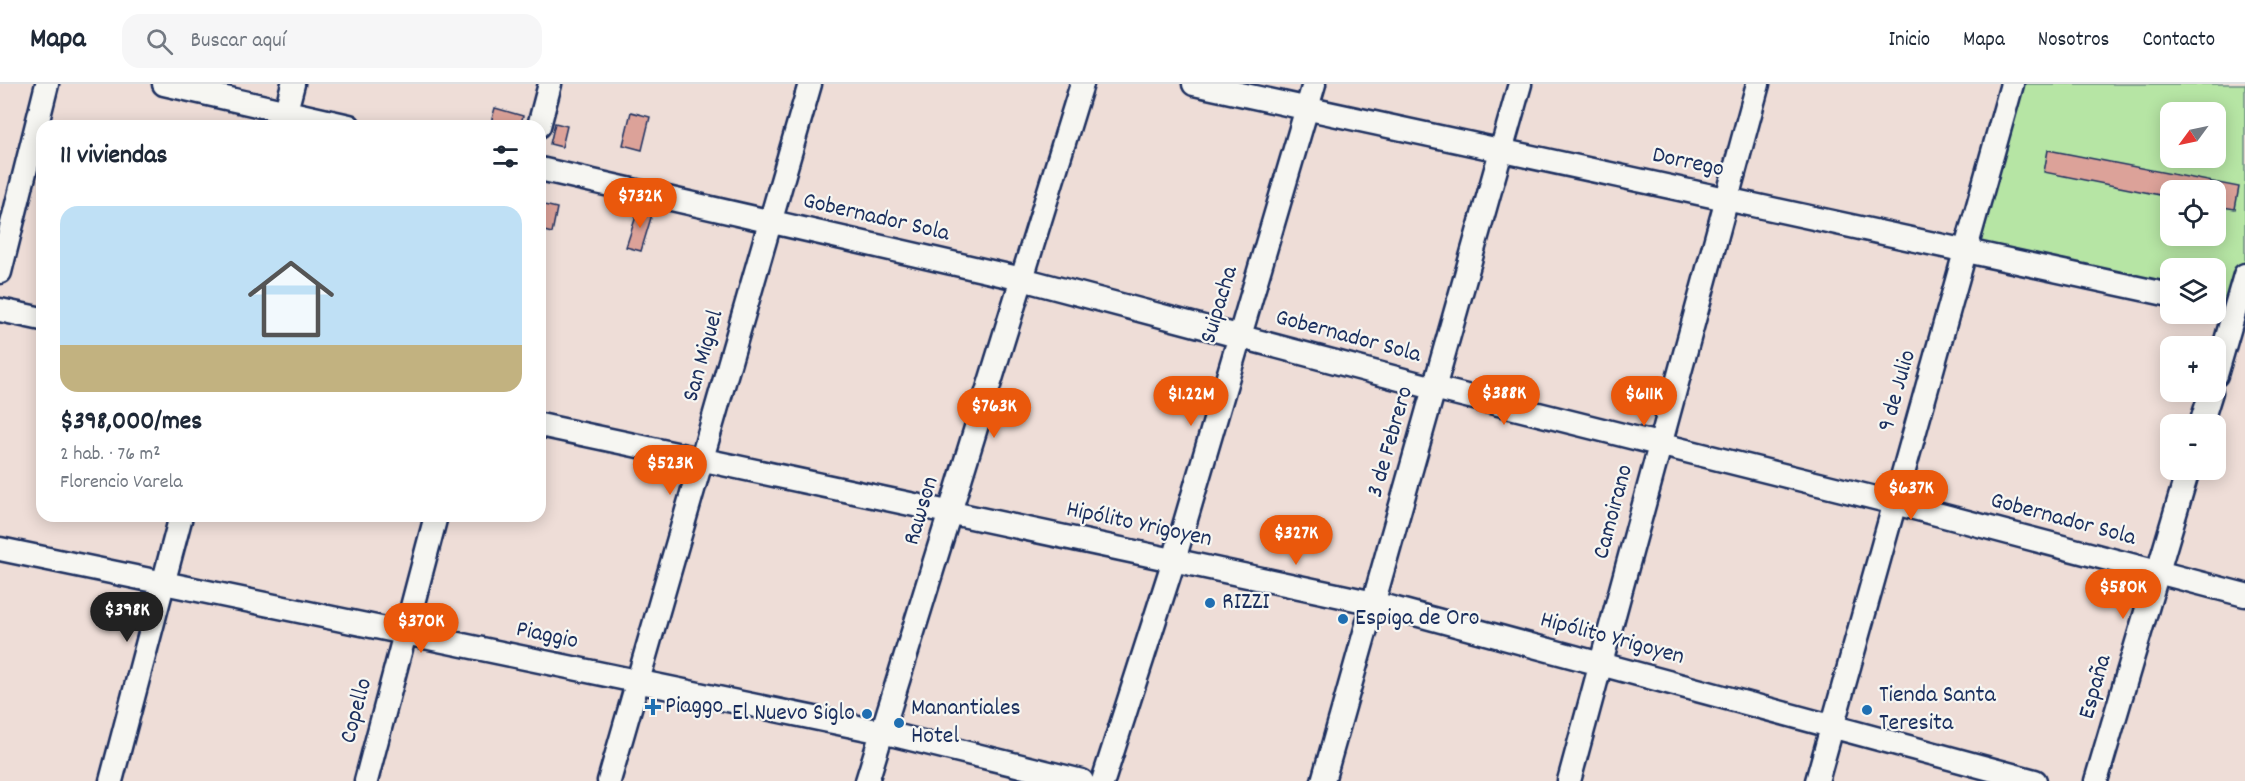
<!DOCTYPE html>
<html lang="es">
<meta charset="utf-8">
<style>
:root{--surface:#fff;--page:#f6f6f7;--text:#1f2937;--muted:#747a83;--line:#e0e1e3;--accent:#ea580c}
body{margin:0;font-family:Dekko,sans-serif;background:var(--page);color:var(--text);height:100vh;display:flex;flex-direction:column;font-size:22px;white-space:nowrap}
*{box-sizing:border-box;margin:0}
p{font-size:20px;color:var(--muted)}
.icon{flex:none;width:33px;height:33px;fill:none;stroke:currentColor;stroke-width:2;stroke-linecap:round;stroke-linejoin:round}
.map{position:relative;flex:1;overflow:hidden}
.sheet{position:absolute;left:36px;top:36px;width:510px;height:402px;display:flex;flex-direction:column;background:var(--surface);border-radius:18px;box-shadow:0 3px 15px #0003}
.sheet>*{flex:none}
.needle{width:39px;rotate:237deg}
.tools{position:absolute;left:2160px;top:18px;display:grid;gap:12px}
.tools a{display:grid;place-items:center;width:66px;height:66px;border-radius:12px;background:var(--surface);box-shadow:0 3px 15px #0003;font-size:30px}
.price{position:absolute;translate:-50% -51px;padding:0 14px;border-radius:21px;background:var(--accent);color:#fff;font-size:20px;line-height:39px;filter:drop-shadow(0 2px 3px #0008)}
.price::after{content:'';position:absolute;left:50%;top:36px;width:18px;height:14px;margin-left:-9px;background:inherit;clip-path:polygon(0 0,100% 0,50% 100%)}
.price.active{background:#222;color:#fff}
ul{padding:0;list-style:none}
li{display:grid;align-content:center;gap:12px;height:318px;padding:0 24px}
li span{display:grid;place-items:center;height:186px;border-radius:18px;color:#555}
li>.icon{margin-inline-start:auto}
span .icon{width:108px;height:108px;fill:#fffc;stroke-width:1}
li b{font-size:26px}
h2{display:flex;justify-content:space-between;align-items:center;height:72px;padding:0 24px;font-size:26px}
header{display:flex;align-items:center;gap:36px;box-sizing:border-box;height:84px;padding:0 30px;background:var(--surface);border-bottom:2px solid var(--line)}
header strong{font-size:28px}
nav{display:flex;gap:33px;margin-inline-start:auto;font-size:21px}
.search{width:420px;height:54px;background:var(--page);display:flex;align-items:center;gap:15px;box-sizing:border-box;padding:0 21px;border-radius:18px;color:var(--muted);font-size:22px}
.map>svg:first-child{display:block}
.green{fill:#b6e5a4;stroke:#688a81;stroke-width:1.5;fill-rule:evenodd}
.building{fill:#dca299;stroke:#1b2f5e;stroke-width:1.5}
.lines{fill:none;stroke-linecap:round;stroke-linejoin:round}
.minor-casing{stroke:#1b2f5e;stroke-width:27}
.minor{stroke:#f6f6f2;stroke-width:22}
.poi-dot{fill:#1f6fb2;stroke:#f6f6f2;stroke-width:2}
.labels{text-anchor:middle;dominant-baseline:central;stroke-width:4.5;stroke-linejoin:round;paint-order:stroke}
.street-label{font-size:24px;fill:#1b2f5e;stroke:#f6f6f2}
.poi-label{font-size:24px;fill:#1b2f5e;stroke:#f6f6f2;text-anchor:start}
</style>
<header>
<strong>Mapa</strong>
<div class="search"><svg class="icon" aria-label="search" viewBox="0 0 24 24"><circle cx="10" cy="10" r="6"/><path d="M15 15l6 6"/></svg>Buscar aquí</div>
<nav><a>Inicio</a><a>Mapa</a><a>Nosotros</a><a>Contacto</a></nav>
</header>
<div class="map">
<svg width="2245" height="697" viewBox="0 0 2245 697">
<rect width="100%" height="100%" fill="#eeddd7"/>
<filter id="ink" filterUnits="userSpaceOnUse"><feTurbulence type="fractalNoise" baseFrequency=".0167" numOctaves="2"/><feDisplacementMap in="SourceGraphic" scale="12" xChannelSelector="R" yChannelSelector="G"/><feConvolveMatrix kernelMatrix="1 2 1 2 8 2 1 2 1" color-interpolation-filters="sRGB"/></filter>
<g filter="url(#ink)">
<path class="green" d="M2012 0H2245V191L2235 224 2216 220V184H2170V211L1965 166ZM2170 28H2216V74H2170ZM2170 106H2216V152H2170Z"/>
<path class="building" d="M495 24 523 32 520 42H490Z
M631 28 650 33 642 66 623 61Z
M555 39 567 42 562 63 550 60Z
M2048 66 2239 103 2235 125 2216 122V106H2170V113L2044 88Z
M540 120 557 124 552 149 540 146Z
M639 123 653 127 641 167 626 163Z"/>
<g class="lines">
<defs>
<path id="minor" d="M164 0 349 42
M1194 0 2170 211
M282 42 293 0
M539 42 550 0
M540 85 1022 195 1434 304 1895 419 2245 511
M0 188 47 0
M0 226 42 235
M2216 291 2245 191
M2201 340 2211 308
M540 341 1374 519 2035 697
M0 465 882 648 1082 697
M111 697 181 432
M366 697 436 432
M609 697 810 0
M867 697 1082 0
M1103 697 1174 476 1314 0
M1323 697 1520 0
M1569 697 1758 0
M1817 697 2012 0
M2096 697 2188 386"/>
</defs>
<use href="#minor" class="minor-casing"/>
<use href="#minor" class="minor"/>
</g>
</g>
<g class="poi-dot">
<circle cx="1210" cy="519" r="6"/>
<circle cx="1343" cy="535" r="6"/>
<path d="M650 614h6v6h6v6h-6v6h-6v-6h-6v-6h6z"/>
<circle cx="1867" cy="626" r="6"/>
<circle cx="867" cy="630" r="6"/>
<circle cx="899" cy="639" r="6"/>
</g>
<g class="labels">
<g class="street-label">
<text transform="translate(1688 79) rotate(12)">Dorrego</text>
<text transform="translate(876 134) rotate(13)">Gobernador Sola</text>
<text transform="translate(1220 221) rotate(-73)">Suipacha</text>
<text transform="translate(1348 253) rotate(15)">Gobernador Sola</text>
<text transform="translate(704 272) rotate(-74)">San Miguel</text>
<text transform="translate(1898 307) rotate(-74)">9 de Julio</text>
<text transform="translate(1391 358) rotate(-74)">3 de Febrero</text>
<text transform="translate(922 427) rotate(-73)">Rawson</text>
<text transform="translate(1614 428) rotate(-75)">Camoirano</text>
<text transform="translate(2063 436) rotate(15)">Gobernador Sola</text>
<text transform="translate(1139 441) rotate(12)">Hipólito Yrigoyen</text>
<text transform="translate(547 552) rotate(12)">Piaggio</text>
<text transform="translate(1612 555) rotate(15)">Hipólito Yrigoyen</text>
<text transform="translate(2096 603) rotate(-74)">España</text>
<text transform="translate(357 627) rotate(-75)">Copello</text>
</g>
<g class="poi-label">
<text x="1222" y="519">RIZZI</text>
<text x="1355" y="535">Espiga de Oro</text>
<text x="1879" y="612">Tienda Santa<tspan x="1879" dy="28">Teresita</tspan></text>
<text x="665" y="623">Piaggo</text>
<text x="911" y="625">Manantiales<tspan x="911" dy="28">Hotel</tspan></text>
<text x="855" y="630" text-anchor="end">El Nuevo Siglo</text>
</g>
</g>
</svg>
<div class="tools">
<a><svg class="needle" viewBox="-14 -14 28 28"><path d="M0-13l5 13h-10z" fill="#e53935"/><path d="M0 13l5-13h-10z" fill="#747a83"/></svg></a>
<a><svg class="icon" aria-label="locate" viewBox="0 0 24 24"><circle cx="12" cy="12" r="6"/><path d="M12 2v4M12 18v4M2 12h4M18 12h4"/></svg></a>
<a><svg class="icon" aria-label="layers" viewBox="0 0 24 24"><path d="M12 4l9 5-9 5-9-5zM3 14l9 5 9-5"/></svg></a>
<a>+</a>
<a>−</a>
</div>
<b class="price" style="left:640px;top:145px">$732K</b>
<b class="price" style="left:1504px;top:342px">$388K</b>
<b class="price" style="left:1191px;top:343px">$1.22M</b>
<b class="price" style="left:1644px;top:343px">$611K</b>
<b class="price" style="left:994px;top:355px">$763K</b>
<b class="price" style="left:670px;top:412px">$523K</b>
<b class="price" style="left:1911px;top:437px">$637K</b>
<b class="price" style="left:1296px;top:482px">$327K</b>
<b class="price" style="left:2123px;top:536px">$580K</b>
<b class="price active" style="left:127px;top:559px">$398K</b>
<b class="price" style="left:421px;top:570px">$370K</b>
<section class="sheet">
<h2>11 viviendas<svg class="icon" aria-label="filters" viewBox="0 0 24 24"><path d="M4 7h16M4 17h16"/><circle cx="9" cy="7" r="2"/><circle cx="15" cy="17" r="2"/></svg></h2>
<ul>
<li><span style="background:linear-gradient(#bfe0f5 75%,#c2b280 0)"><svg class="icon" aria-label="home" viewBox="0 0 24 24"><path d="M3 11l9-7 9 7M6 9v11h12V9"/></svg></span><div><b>$398,000/mes</b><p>2 hab. · 76 m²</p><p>Florencio Varela</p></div></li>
</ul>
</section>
</div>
